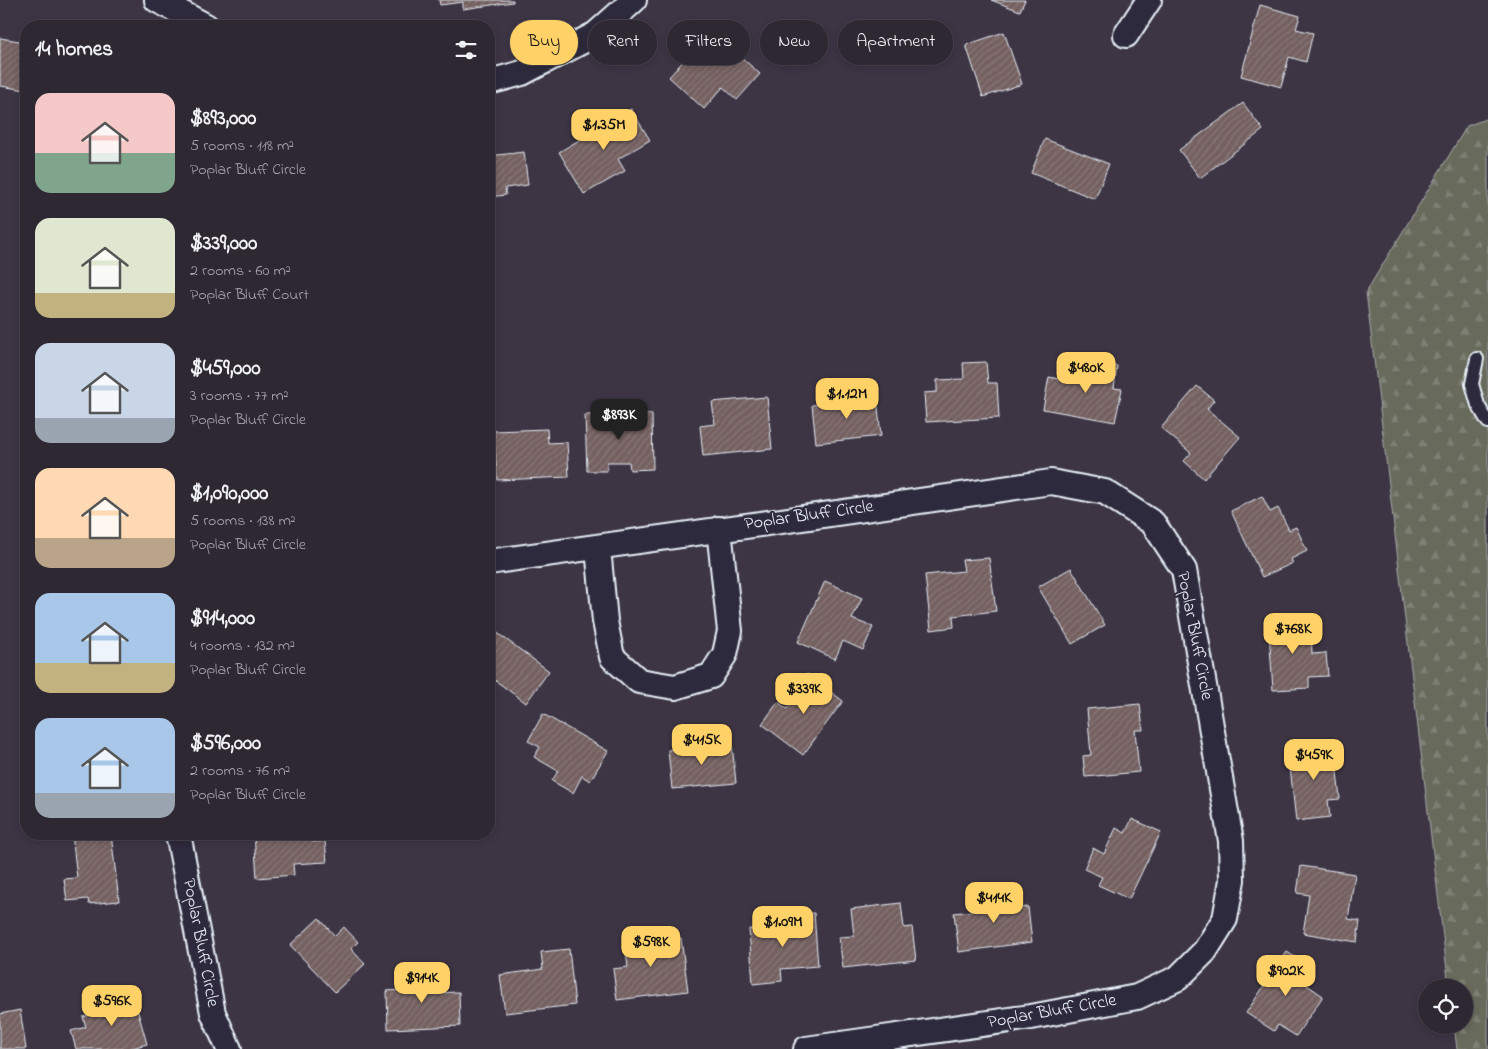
<!DOCTYPE html>
<meta charset="utf-8">
<style>
:root{--surface:#2e2833;--page:#3a343f;--text:#f1f3f6;--muted:#a7a6ac;--line:#49444e;--accent:#ffd166}
body{margin:0;font-family:"Indie Flower",sans-serif;background:var(--page);color:var(--text);height:100vh;display:flex;flex-direction:column;font-size:19px;white-space:nowrap}
*{box-sizing:border-box;margin:0}
p{font-size:16px;color:var(--muted)}
.icon{flex:none;width:28px;height:28px;fill:none;stroke:currentColor;stroke-width:2;stroke-linecap:round;stroke-linejoin:round}
.map{position:relative;flex:1;overflow:hidden}
.sheet{position:absolute;left:20px;top:20px;width:475px;height:820px;display:flex;flex-direction:column;background:var(--surface);border-radius:20px;box-shadow:0 2px 8px #0003,0 0 0 1px var(--line)}
.sheet>*{flex:none}
.banner{position:absolute;left:510px;top:20px;width:475px;height:45px;display:flex;gap:10px}
.controls{position:absolute;left:1418px;top:979px;display:grid;gap:10px}
.controls a{display:grid;place-items:center;width:55px;height:55px;border-radius:50%;background:var(--surface);box-shadow:0 2px 8px #0003,0 0 0 1px var(--line);font-size:25px}
.price{position:absolute;translate:-50% -42px;padding:0 11px;border-radius:10px;background:var(--accent);color:#111;font-size:16px;line-height:32px;filter:drop-shadow(0 1px 2px #0008)}
.price::after{content:'';position:absolute;left:50%;top:30px;width:15px;height:11px;margin-left:-8px;background:inherit;clip-path:polygon(0 0,100% 0,50% 100%)}
.price.active{background:#222;color:#fff}
ul{padding:0;list-style:none}
li{display:flex;align-items:center;gap:15px;height:125px;padding:0 15px}
li span{display:grid;place-items:center;flex:none;width:140px;height:100px;border-radius:15px;color:#555}
li>.icon{margin-inline-start:auto}
span .icon{width:60px;height:60px;fill:#fffc;stroke-width:1}
li b{font-size:21px}
h2{display:flex;justify-content:space-between;align-items:center;height:60px;padding:0 15px;font-size:21px}
.tag{padding:0 18px;border-radius:22px;background:var(--surface);box-shadow:0 2px 8px #0003,0 0 0 1px var(--line);font-size:18px;line-height:45px}
.tag.active{background:var(--accent);color:#111}
.map>svg:first-child{display:block}
.forest{fill:url(#forest-firs);stroke:#a8aeaa}
.building{fill:url(#building-hatch);stroke:#e8f1f8}
.lines{fill:none;stroke-linecap:round;stroke-linejoin:round}
.lane-casing{stroke:#e8f1f8;stroke-width:16}
.street-casing{stroke:#e8f1f8;stroke-width:28}
.lane{stroke:#2f2a3d;stroke-width:12}
.street{stroke:#2f2a3d;stroke-width:24}
.labels{text-anchor:middle;dominant-baseline:central;stroke-width:4;stroke-linejoin:round;paint-order:stroke}
.street-label{font-size:18px;fill:#e8f1f8;stroke:#2f2a3d}
</style>
<div class="map">
<svg width="1488" height="1049" viewBox="0 0 1488 1049">
<defs>
<pattern id="forest-firs" width="22" height="20" patternUnits="userSpaceOnUse" patternTransform="scale(1.25)"><rect width="22" height="20" fill="#676a5c"/><path d="M5 1l3.5 6h-7zM16 11l3.5 6h-7z" fill="#7d8074"/></pattern>
<pattern id="building-hatch" width="6" height="6" patternUnits="userSpaceOnUse" patternTransform="scale(1.25)"><rect width="6" height="6" fill="#746061"/><path d="M-1 1l2-2M0 6l6-6M5 7l2-2" fill="none" stroke="#887778"/></pattern>
</defs>
<rect width="100%" height="100%" fill="#3d3544"/>
<filter id="ink" filterUnits="userSpaceOnUse"><feTurbulence type="fractalNoise" baseFrequency=".02" numOctaves="2"/><feDisplacementMap in="SourceGraphic" scale="10" xChannelSelector="R" yChannelSelector="G"/><feConvolveMatrix kernelMatrix="1 2 1 2 8 2 1 2 1" color-interpolation-filters="sRGB"/></filter>
<g filter="url(#ink)">
<path class="forest" d="M1488 118V1049H1457L1454 1025H1464V988L1449 987 1366 292 1467 126Z"/>
<path class="building" d="M439 0H513V2L463 9V2L440 5Z
M991 0H1025L1020 11Z
M1260 5 1300 16 1296 29 1313 33 1306 62 1289 57 1281 87 1241 76Z
M711 30 760 74 737 100 723 87 704 109 669 77Z
M1004 32 1022 84 983 97 966 45Z
M0 38 26 42V90L0 86Z
M1243 103 1263 130 1200 178 1179 150Z
M631 109 650 140 618 159 625 171 584 194 559 152Z
M1045 139 1109 164 1095 199 1031 173Z
M524 152 528 185 505 188 506 195 489 197V156Z
M1095 361 1117 366 1114 388 1122 389 1115 422 1043 409 1049 377 1064 380 1065 370 1092 375Z
M986 362 988 383H997L999 418 926 422 924 393 937 392V380L964 379 963 363Z
M1197 386 1214 400 1207 409 1240 437 1204 479 1184 461 1191 453 1161 428Z
M767 397 772 449 703 456 700 426 715 424 712 402Z
M877 398 881 436 816 443 812 405Z
M652 414 653 469 630 470 629 462H607V471H587L585 415Z
M547 429 548 443 567 442 569 477 497 480 494 431Z
M1262 496 1270 512 1278 508 1289 530 1296 527 1307 551 1291 559 1293 563 1262 577 1231 511Z
M989 558 996 611 953 616 954 627 931 630 925 575 964 571 962 560Z
M1071 568 1105 625 1072 644 1038 587Z
M825 581 862 598 852 619 873 627 863 650 843 641 835 659 798 642Z
M1297 615 1298 628 1311 627 1312 654 1326 653 1328 676 1309 677V688L1273 690 1268 617Z
M496 632 549 671 526 703 489 676V642Z
M807 674 843 701 803 755 762 724 778 702 787 709 803 688 799 685Z
M1140 704 1143 730H1135L1139 772 1085 777 1083 756 1091 755 1087 709Z
M543 714 608 751 590 781 582 776 573 793 552 781 558 771 534 757 540 747 528 741Z
M732 744 736 783 672 789 668 750Z
M1334 745 1340 799 1328 800 1330 817 1296 821 1288 749Z
M1132 819 1161 832 1129 899 1098 885 1102 877 1084 869 1093 848 1104 854 1116 828 1125 833Z
M72 834H111L119 901 89 904 88 899 67 901 64 879 77 878Z
M254 834H312L313 842 325 841 327 862 293 864 294 875 257 878Z
M1301 866 1355 874 1348 919 1360 921 1357 942 1303 933 1309 895 1297 893Z
M1017 888 1020 908 1028 907 1032 942 959 952 954 913 997 908 995 891Z
M901 903 904 928 912 927 916 960 843 968 839 937 854 936 851 909Z
M814 913 818 966 781 969 782 981 753 984 749 929 792 926 791 914Z
M319 918 335 936 344 927 358 942 351 949 365 964 335 992 290 945Z
M657 934 658 941 681 938 688 991 617 1000 613 969 628 967 624 938Z
M569 949 575 1005 505 1013 500 975 543 969 541 952Z
M1287 952 1313 969 1304 983 1323 996 1296 1036 1278 1025 1274 1031 1246 1013Z
M432 971 433 993 459 992 460 1026 388 1029 387 991 403 990 402 973Z
M132 991 147 1044 128 1049H76L71 1031 86 1027 83 1017 110 1009 106 998Z
M20 1010 26 1049H0V1014Z"/>
<g class="lines">
<defs>
<path id="lane" d="M1477 359 1472 384 1478 405 1488 422"/>
<path id="street" d="M157 0 206 26
M1126 35 1149 0
M489 82 522 73 596 34 634 0
M598 548 605 621 612 657 639 681 675 687 711 676 725 654 730 631 719 529
M489 562C676 537 864 509 1051 482L1105 492 1153 523 1184 570 1231 841 1232 880 1225 919 1205 951 1178 978 1137 997 1031 1017 806 1049
M178 834 213 1013 229 1049"/>
</defs>
<use href="#lane" class="lane-casing"/>
<use href="#street" class="street-casing"/>
<use href="#lane" class="lane"/>
<use href="#street" class="street"/>
</g>
</g>
<g class="labels">
<g class="street-label">
<text transform="translate(809 516) rotate(-8)">Poplar Bluff Circle</text>
<text transform="translate(1194 636) rotate(79)">Poplar Bluff Circle</text>
<text transform="translate(200 943) rotate(79)">Poplar Bluff Circle</text>
<text transform="translate(1052 1012) rotate(-10)">Poplar Bluff Circle</text>
</g>
</g>
</svg>
<div class="controls">
<a><svg class="icon" aria-label="locate" viewBox="0 0 24 24"><circle cx="12" cy="12" r="6"/><path d="M12 2v4M12 18v4M2 12h4M18 12h4"/></svg></a>
</div>
<b class="price" style="left:604px;top:151px">$1.35M</b>
<b class="price" style="left:1086px;top:394px">$480K</b>
<b class="price" style="left:847px;top:420px">$1.12M</b>
<b class="price active" style="left:619px;top:441px">$893K</b>
<b class="price" style="left:1293px;top:655px">$768K</b>
<b class="price" style="left:804px;top:715px">$339K</b>
<b class="price" style="left:702px;top:766px">$415K</b>
<b class="price" style="left:1314px;top:781px">$459K</b>
<b class="price" style="left:994px;top:924px">$414K</b>
<b class="price" style="left:783px;top:948px">$1.09M</b>
<b class="price" style="left:651px;top:968px">$598K</b>
<b class="price" style="left:1286px;top:997px">$902K</b>
<b class="price" style="left:422px;top:1004px">$914K</b>
<b class="price" style="left:112px;top:1027px">$596K</b>
<div class="banner">
<a class="tag active">Buy</a>
<a class="tag">Rent</a>
<a class="tag">Filters</a>
<a class="tag">New</a>
<a class="tag">Apartment</a>
</div>
<section class="sheet">
<h2>14 homes<svg class="icon" aria-label="filters" viewBox="0 0 24 24"><path d="M4 7h16M4 17h16"/><circle cx="9" cy="7" r="2"/><circle cx="15" cy="17" r="2"/></svg></h2>
<ul>
<li><span style="background:linear-gradient(#f6c9c9 60%,#7fa58c 0)"><svg class="icon" aria-label="home" viewBox="0 0 24 24"><path d="M3 11l9-7 9 7M6 9v11h12V9"/></svg></span><div><b>$893,000</b><p>5 rooms · 118 m²</p><p>Poplar Bluff Circle</p></div></li>
<li><span style="background:linear-gradient(#dfe7d0 75%,#c2b280 0)"><svg class="icon" aria-label="home" viewBox="0 0 24 24"><path d="M3 11l9-7 9 7M6 9v11h12V9"/></svg></span><div><b>$339,000</b><p>2 rooms · 60 m²</p><p>Poplar Bluff Court</p></div></li>
<li><span style="background:linear-gradient(#c9d6e8 75%,#9aa5b1 0)"><svg class="icon" aria-label="home" viewBox="0 0 24 24"><path d="M3 11l9-7 9 7M6 9v11h12V9"/></svg></span><div><b>$459,000</b><p>3 rooms · 77 m²</p><p>Poplar Bluff Circle</p></div></li>
<li><span style="background:linear-gradient(#ffd9b3 70%,#b9a48a 0)"><svg class="icon" aria-label="home" viewBox="0 0 24 24"><path d="M3 11l9-7 9 7M6 9v11h12V9"/></svg></span><div><b>$1,090,000</b><p>5 rooms · 138 m²</p><p>Poplar Bluff Circle</p></div></li>
<li><span style="background:linear-gradient(#a9c7e8 70%,#c2b280 0)"><svg class="icon" aria-label="home" viewBox="0 0 24 24"><path d="M3 11l9-7 9 7M6 9v11h12V9"/></svg></span><div><b>$914,000</b><p>4 rooms · 132 m²</p><p>Poplar Bluff Circle</p></div></li>
<li><span style="background:linear-gradient(#a9c7e8 75%,#9aa5b1 0)"><svg class="icon" aria-label="home" viewBox="0 0 24 24"><path d="M3 11l9-7 9 7M6 9v11h12V9"/></svg></span><div><b>$596,000</b><p>2 rooms · 76 m²</p><p>Poplar Bluff Circle</p></div></li>
</ul>
</section>
</div>
